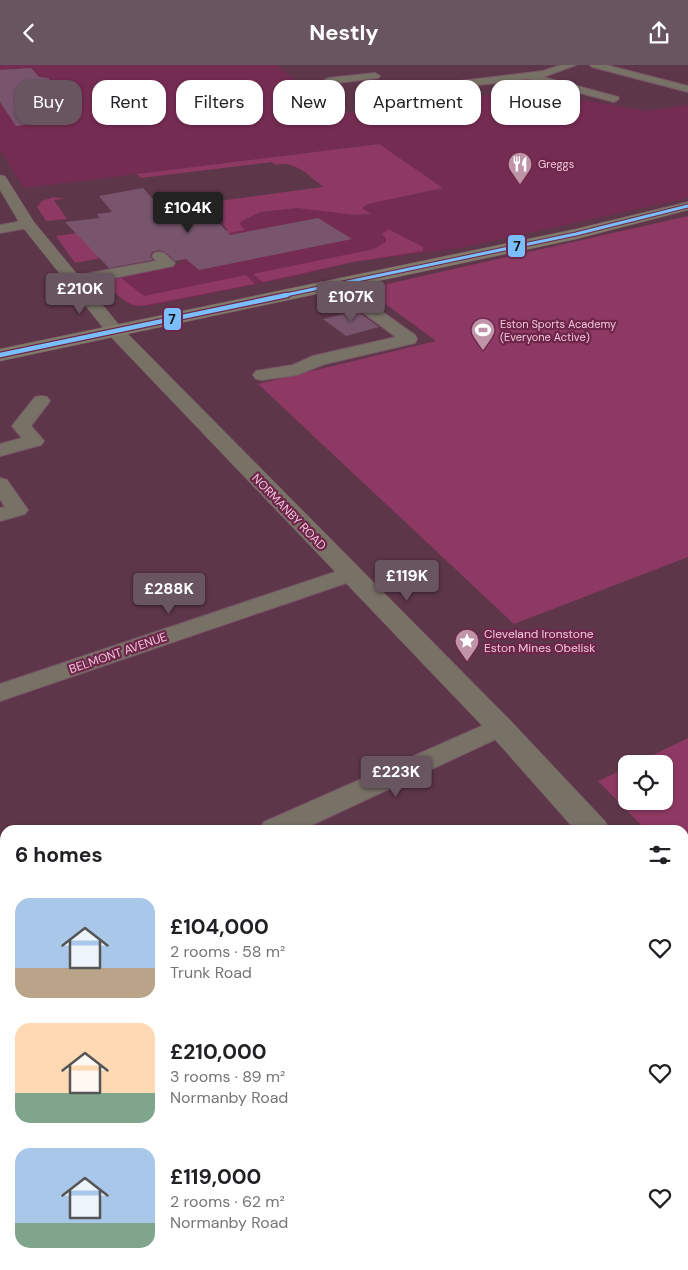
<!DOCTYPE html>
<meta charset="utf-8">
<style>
:root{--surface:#fff;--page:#f6f6f6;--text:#202124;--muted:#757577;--accent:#68555f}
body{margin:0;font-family:"DM Sans",sans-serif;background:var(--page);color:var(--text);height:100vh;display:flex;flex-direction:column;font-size:19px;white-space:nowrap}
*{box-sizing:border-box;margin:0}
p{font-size:16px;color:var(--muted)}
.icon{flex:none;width:28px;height:28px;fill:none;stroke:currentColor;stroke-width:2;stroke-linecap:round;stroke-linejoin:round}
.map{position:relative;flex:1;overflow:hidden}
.side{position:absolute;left:0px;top:760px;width:689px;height:445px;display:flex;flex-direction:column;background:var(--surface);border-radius:15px 15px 0 0;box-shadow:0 1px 4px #0004}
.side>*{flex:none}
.top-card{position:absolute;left:15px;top:15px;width:659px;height:45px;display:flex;gap:10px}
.fabs{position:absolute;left:618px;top:690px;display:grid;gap:10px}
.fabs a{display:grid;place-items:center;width:55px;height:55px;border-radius:10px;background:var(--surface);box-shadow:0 1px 4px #0004;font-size:25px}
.price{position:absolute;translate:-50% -42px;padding:0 11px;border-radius:5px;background:var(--accent);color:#fff;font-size:16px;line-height:32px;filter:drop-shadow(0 1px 2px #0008)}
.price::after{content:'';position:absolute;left:50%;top:30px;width:15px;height:11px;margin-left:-8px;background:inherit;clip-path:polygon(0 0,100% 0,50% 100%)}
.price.selected{background:#222;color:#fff}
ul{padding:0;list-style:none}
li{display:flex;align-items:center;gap:15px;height:125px;padding:0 15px}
li span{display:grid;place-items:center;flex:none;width:140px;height:100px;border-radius:15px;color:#555}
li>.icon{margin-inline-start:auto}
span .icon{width:60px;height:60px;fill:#fffc;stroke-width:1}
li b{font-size:21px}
h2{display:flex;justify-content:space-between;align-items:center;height:60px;padding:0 15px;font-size:21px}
.pill{padding:0 18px;border-radius:15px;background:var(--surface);box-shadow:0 1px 4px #0004;font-size:18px;line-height:45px}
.pill.selected{background:var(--accent);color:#fff}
header{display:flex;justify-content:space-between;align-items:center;height:65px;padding:0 15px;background:var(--accent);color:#fff;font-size:22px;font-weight:700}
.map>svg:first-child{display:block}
.built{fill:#752c52}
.green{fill:#8d3963}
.building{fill:#78556d}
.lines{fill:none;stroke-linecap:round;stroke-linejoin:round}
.minor-casing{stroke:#795667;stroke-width:2}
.tertiary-casing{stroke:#795667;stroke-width:1}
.primary-casing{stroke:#795667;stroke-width:1}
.minor{fill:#787166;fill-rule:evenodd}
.tertiary{fill:#787166;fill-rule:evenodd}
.primary{fill:#807c69;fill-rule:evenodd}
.bus-1-far1-casing{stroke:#6e264b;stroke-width:5}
.bus-1-casing{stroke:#6e264b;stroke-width:7}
.bus-1-far1{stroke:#7abffc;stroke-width:3}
.bus-1{stroke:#7abffc;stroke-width:4.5}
.labels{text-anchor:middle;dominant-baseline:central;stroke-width:4.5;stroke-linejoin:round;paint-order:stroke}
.far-poi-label{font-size:11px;fill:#f3c7d9;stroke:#6e264b;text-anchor:start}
.street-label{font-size:12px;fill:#f3c7d9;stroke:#6e264b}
.poi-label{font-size:12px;fill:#f3c7d9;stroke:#6e264b;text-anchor:start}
.line-badge{stroke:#6e264b;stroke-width:2}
.pale-badge-label{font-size:14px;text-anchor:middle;font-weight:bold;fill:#111}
</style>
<header><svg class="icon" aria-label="back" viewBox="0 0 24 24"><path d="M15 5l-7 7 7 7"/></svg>Nestly<svg class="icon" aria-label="share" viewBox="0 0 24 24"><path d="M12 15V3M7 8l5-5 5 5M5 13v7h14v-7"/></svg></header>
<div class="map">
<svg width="688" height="1205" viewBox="0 0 688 1205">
<rect width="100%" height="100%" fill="#5e364a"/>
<path class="built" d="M0 0H276L340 49 525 25 647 46 688 40V133L460 183 353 197 301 210 150 241H135L130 240 107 220 93 215 184 198 165 180 245 164 238 158 260 147 297 143 364 150 370 149 362 143 368 139 443 123 379 79 24 123 0 85Z"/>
<path class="green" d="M379 79 443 123 368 139 362 143 371 149 355 150 297 143 260 147 239 158 245 165 75 198 56 171 106 164 196 170 228 165 223 159 224 158 220 156 204 138 323 122C308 110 295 95 275 100L272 97 141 113 137 109Z
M53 132 65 134 54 135 67 154 46 156 37 142 42 136Z
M688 151V492L514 559 258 319 436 276 365 224Z
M388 164 423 182V186L353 197 263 217 253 209 374 184 386 177V173L382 169Z
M246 210 255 219 141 241C123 241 115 223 99 217L121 213 144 231Z
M688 673V808L684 804V765H646L598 716 626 703V736H664V699H634Z"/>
<path class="building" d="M31 3 39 12 48 13 65 30 55 31 59 35 40 37 43 40 37 41 50 57 16 61 0 37V5Z
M143 123 159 141 165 140 168 144 201 139 230 170 318 153 352 174 199 205 186 194 175 196 165 187 159 185 152 187 150 191 153 195 109 203 65 157 100 153 97 149 112 147 99 131Z
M357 246 379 262 346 271 323 254Z"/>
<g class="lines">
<defs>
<path id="minor" d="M561 0H576L543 12 618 32 619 34 614 37 528 14 378 32 373 29 378 26 543 6Z
M590 0H606L688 21V27L592 2Z
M375 8 380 11 378 13 328 19 323 16 328 13Z
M28 155 35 159 33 162 0 168V160Z
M159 187 164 188 175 198 173 201 74 221 69 219 66 216 69 213 74 211 156 196 152 191 154 188Z
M368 239 374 241 415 270 417 274 415 278 325 299 297 310 262 315 256 314 253 310 256 306 293 300 313 291 396 272 362 247 360 244 362 241Z
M41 331 47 332 50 336 31 361 44 376 41 380 0 391V379L22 373 12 361 35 332Z
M0 413 7 415 28 445 25 449 0 456V443L5 442 0 434Z
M350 502 358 504 361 509 358 514 0 636V619Z
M500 653 509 656 513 662 509 668 301 765H259L264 757Z
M5 866V893L0 894V867Z
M688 966V998L684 1000V967Z
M161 1200H201L200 1205H160Z
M533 1200H573L571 1205H531Z"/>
<path id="tertiary" d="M0 110 5 111 34 157 120 261 510 655 605 756 610 765H575L490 669 108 269 20 159 0 125Z
M684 848 688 849V881L684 880Z"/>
<path id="primary" d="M688 137V145L576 174 0 296V284L576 164Z"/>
</defs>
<use href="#minor" class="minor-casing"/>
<use href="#tertiary" class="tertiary-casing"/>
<use href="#primary" class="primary-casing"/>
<use href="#minor" class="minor"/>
<use href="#tertiary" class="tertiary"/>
<use href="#primary" class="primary"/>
<defs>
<path id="bus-1-far1" d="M281 231 576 169 688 141"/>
<path id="bus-1" d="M0 290 287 230"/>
</defs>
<use href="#bus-1-far1" class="bus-1-far1-casing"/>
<use href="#bus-1" class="bus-1-casing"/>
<use href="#bus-1-far1" class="bus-1-far1"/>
<use href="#bus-1" class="bus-1"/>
</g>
<defs>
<symbol id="restaurant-pin" viewBox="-11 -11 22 30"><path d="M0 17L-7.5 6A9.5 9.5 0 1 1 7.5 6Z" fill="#bf94a7" stroke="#6e264b"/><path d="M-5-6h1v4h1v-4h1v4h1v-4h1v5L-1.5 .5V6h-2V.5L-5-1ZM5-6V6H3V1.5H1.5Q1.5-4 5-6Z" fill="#fff"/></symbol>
<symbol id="stadium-pin" viewBox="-11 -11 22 30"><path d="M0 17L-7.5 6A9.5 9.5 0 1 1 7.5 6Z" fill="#bf94a7" stroke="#6e264b"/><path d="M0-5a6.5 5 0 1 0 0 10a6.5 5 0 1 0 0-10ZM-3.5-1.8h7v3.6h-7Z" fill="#fff"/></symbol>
<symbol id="sight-pin" viewBox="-11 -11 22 30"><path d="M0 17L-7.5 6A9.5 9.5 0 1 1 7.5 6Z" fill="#bf94a7" stroke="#6e264b"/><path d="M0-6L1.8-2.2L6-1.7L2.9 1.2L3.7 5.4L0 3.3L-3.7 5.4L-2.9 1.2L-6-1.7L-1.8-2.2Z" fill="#fff"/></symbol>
</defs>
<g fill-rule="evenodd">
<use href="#restaurant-pin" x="506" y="85" width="28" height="38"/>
<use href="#stadium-pin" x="469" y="251" width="28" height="38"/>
<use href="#sight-pin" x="453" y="562" width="28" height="38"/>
</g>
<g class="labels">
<g class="far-poi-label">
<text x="538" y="99">Greggs</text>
<text x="500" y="259">Eston Sports Academy<tspan x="500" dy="13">(Everyone Active)</tspan></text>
</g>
<g class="street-label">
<text transform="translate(289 447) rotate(46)">NORMANBY ROAD</text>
<text transform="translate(118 588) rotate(-19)">BELMONT AVENUE</text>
</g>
<g class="poi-label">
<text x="484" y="569">Cleveland Ironstone<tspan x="484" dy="14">Eston Mines Obelisk</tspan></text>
</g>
</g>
<g class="line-badge">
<rect x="507" y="169" width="19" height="24" rx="5" fill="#7abffc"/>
<rect x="163" y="242" width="19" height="24" rx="5" fill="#7abffc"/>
</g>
<g class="pale-badge-label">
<text x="517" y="186">7</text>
<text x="172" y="259">7</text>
</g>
</svg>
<div class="fabs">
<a><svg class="icon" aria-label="locate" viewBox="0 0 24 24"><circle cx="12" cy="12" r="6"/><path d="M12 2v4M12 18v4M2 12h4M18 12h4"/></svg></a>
</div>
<b class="price selected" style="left:188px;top:169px">£104K</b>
<b class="price" style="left:80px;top:250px">£210K</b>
<b class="price" style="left:351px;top:258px">£107K</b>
<b class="price" style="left:407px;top:537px">£119K</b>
<b class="price" style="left:169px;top:550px">£288K</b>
<b class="price" style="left:396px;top:733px">£223K</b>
<div class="top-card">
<a class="pill selected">Buy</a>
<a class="pill">Rent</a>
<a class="pill">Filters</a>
<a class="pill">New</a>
<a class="pill">Apartment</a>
<a class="pill">House</a>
</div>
<section class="side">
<h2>6 homes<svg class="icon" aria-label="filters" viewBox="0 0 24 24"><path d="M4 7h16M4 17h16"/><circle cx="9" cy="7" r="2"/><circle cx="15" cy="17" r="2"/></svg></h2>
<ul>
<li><span style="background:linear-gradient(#a9c7e8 70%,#b9a48a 0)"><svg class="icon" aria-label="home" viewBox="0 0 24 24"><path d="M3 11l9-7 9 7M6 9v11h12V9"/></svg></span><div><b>£104,000</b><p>2 rooms · 58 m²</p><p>Trunk Road</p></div><svg class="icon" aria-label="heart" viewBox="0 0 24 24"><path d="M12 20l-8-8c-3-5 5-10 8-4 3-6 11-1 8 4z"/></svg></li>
<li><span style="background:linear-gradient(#ffd9b3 70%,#7fa58c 0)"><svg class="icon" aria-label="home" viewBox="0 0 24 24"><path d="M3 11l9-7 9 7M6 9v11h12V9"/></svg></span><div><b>£210,000</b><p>3 rooms · 89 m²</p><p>Normanby Road</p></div><svg class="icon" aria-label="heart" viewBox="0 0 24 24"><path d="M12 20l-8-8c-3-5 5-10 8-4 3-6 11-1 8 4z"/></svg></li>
<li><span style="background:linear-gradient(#a9c7e8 75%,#7fa58c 0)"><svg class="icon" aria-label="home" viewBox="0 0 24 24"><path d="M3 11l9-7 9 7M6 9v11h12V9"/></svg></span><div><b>£119,000</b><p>2 rooms · 62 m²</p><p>Normanby Road</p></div><svg class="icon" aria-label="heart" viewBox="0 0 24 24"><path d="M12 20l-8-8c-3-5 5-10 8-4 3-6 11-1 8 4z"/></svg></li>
</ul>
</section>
</div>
